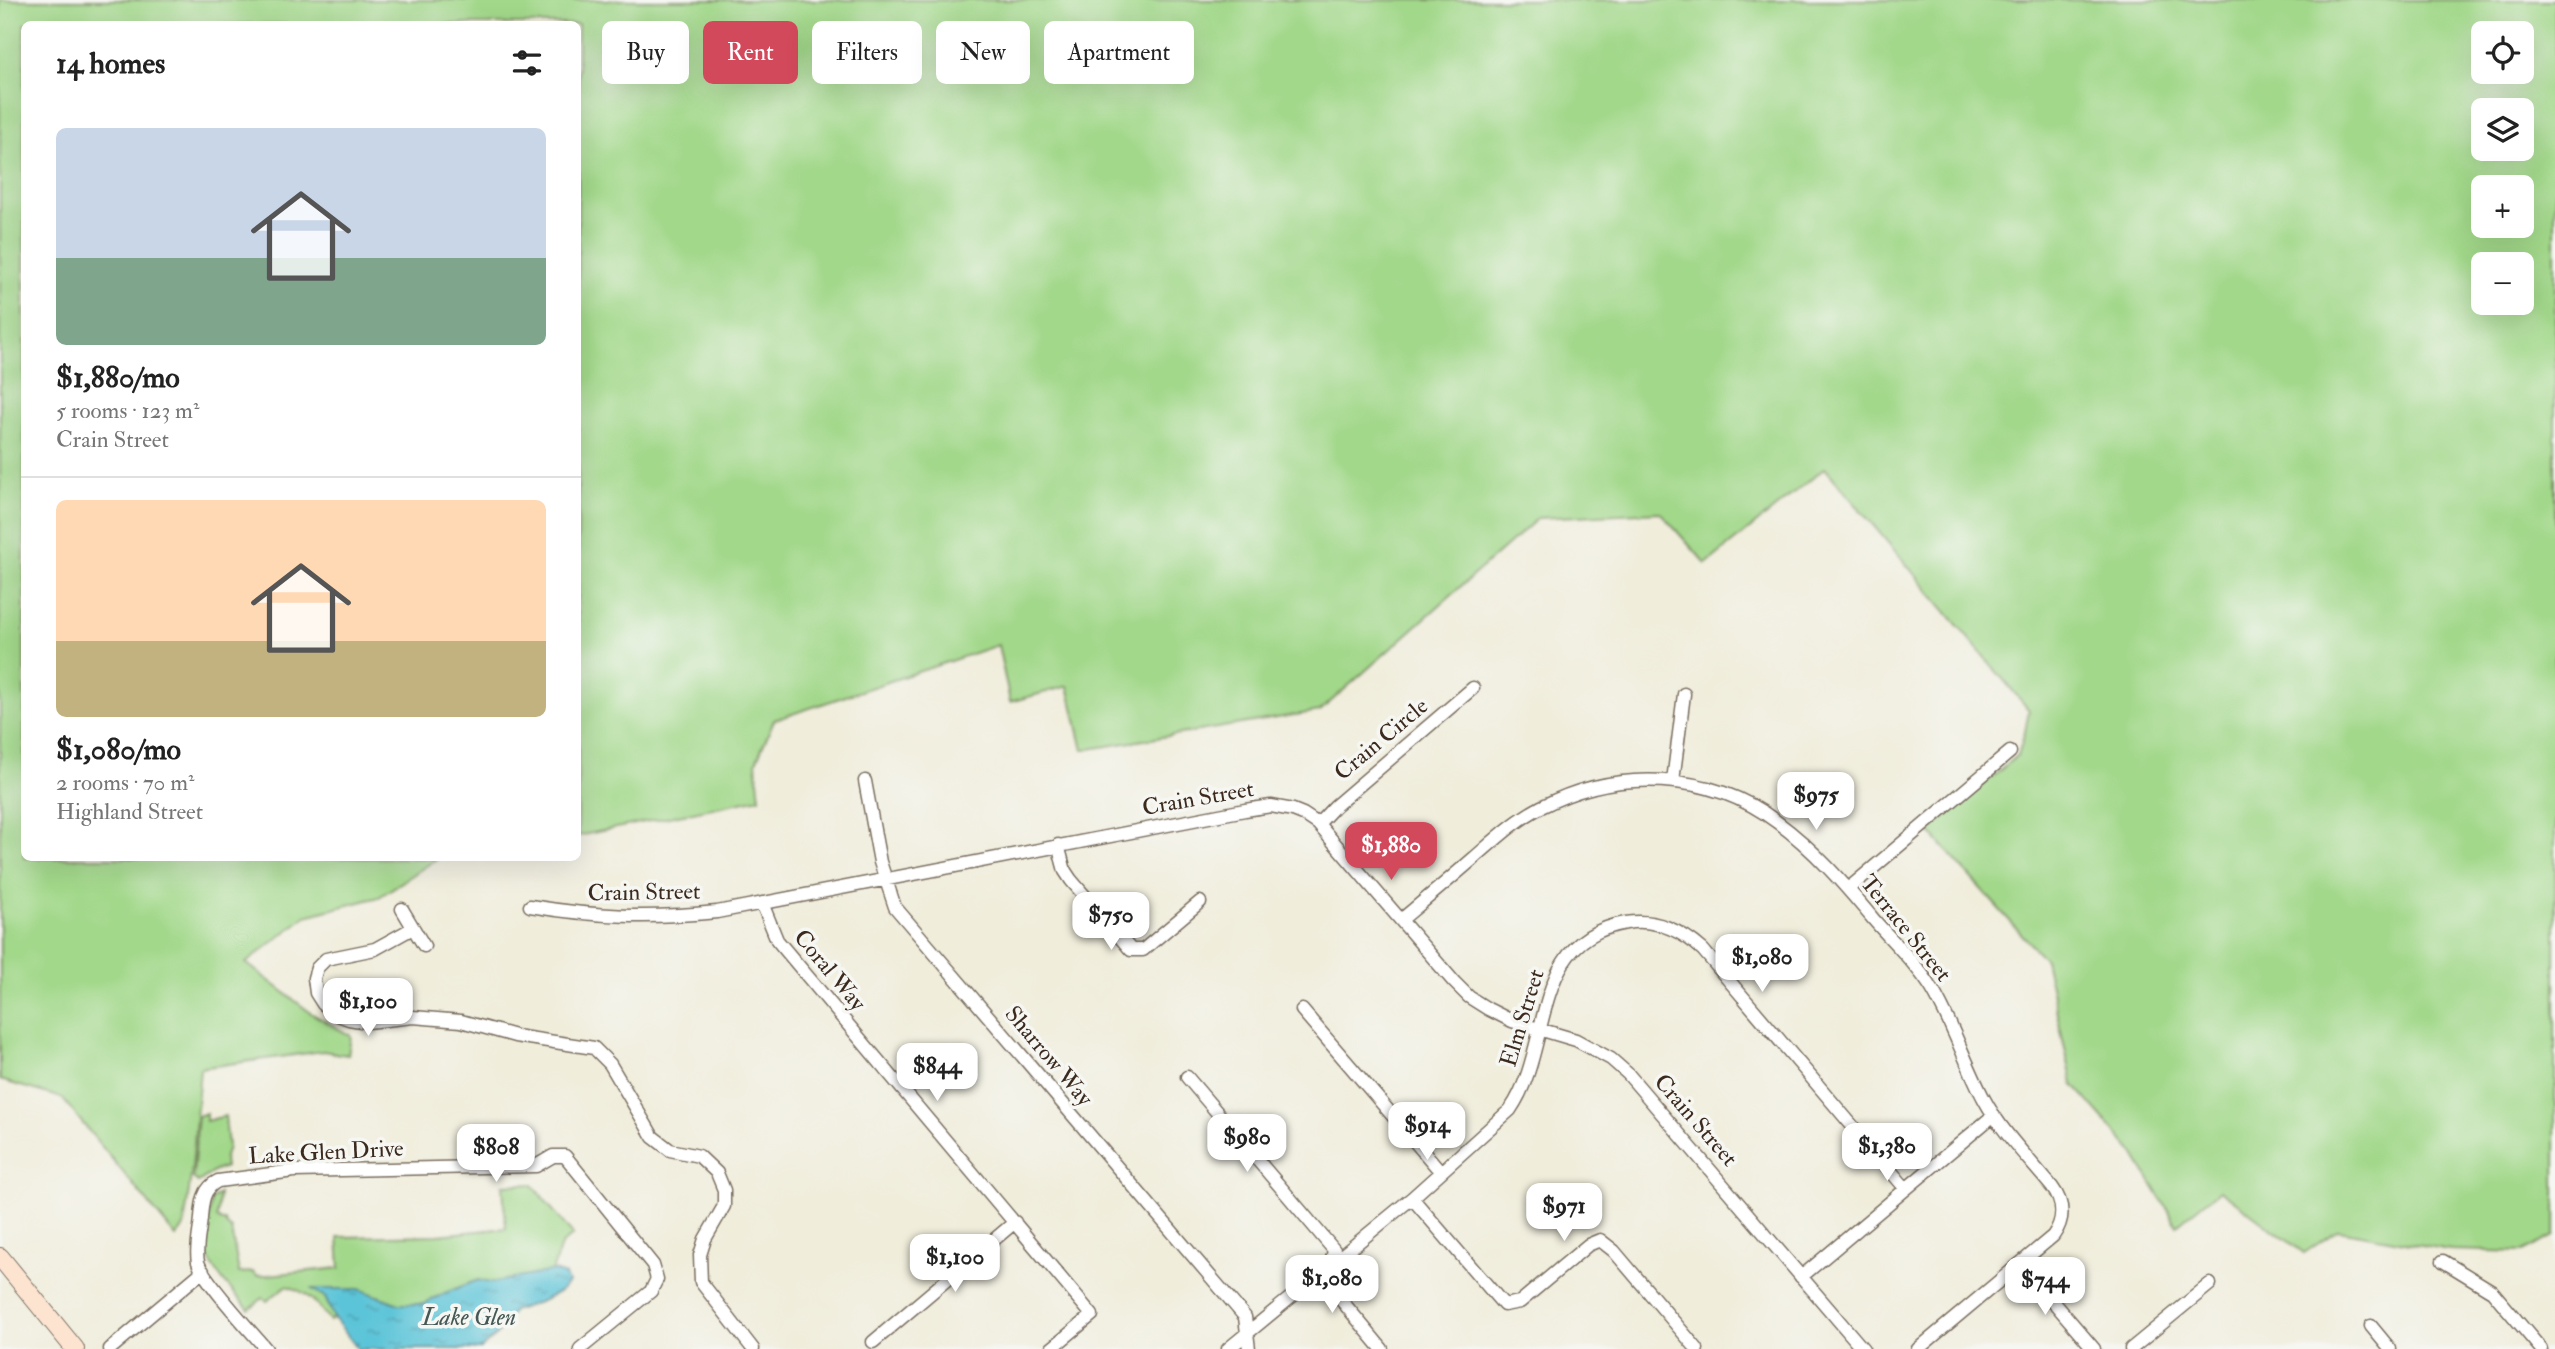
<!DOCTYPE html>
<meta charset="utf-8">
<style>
:root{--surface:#fff;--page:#f6f6f6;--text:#222;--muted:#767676;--line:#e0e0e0;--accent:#d1495b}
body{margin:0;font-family:"IM FELL Double Pica",serif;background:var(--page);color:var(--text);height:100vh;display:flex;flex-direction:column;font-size:26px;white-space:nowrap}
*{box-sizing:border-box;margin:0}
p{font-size:23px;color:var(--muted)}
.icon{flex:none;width:38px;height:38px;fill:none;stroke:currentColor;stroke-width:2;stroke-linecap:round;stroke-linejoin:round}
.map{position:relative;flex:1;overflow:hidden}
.panel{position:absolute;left:21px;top:21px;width:560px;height:840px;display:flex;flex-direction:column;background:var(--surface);border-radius:10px;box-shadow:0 7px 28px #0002}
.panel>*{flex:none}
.banner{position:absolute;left:602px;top:21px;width:665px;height:63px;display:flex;gap:14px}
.controls{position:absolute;left:2471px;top:21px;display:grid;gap:14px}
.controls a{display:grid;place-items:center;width:63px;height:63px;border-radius:10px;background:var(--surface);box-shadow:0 7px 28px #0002;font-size:35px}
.price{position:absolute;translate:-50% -60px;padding:0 16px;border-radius:14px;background:#fff;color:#222;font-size:23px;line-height:46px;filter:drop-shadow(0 2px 4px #0008)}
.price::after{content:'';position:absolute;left:50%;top:42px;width:21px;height:16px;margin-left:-10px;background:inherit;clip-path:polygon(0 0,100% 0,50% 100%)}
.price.selected{background:var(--accent);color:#fff}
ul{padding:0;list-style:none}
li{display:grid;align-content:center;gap:14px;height:371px;padding:0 35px}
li+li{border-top:2px solid var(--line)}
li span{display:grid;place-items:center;height:217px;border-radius:10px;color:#555}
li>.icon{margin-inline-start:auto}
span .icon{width:126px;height:126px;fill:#fffc;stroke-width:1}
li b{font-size:30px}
h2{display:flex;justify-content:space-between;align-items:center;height:84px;padding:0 35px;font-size:30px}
.chip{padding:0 24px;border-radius:10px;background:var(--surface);box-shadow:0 7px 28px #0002;font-size:24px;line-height:63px}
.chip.selected{background:var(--accent);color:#fff}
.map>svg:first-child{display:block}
.grass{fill:#a2d88a;stroke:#6e8154;stroke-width:2;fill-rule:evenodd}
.water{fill:url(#water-ripples);stroke:#4c777b;stroke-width:2}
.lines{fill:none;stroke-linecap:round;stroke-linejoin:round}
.street-casing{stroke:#7a6e60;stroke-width:15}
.secondary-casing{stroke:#7a6e60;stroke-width:20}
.street{stroke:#fff;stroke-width:12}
.secondary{stroke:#fde4d1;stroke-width:18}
.labels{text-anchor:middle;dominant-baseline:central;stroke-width:7;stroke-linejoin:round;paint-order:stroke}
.street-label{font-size:23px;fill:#3b2a1e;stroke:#f6f6f2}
.water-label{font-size:24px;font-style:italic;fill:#455856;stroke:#f6f6f2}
</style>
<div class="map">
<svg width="2555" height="1349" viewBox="0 0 2555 1349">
<defs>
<pattern id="water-ripples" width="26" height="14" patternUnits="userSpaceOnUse" patternTransform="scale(1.75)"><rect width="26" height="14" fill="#5cc4d8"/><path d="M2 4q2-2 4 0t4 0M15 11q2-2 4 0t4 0" fill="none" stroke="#4d9faf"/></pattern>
</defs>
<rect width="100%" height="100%" fill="#f6f6f2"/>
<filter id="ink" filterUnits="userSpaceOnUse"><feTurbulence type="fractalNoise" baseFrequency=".0143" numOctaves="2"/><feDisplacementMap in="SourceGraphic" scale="14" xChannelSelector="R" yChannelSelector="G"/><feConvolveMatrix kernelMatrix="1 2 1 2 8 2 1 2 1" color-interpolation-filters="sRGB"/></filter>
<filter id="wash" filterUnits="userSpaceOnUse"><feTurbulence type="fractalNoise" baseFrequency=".00686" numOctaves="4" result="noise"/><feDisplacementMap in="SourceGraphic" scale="28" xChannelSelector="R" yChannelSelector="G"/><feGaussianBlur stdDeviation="1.57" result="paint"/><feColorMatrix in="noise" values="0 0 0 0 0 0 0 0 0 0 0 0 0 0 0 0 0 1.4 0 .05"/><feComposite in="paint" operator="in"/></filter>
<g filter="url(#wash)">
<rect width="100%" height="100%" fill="#f0eddb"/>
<path class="grass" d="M0 0H2555V1236L2523 1252 2450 1250 2338 1230 2304 1253 2220 1190 2177 1225 2133 1152 2073 1084 2045 960 1929 831 2018 755 2025 732 2029 710 1825 468 1706 564 1660 512 1538 518 1320 711 1083 750 1068 686 1010 702 998 645 774 720 756 762 760 798 578 836V24H24V858H438L379 897 306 916 246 963 311 1013 351 1036 348 1055 323 1051 200 1068 192 1167 184 1227 176 1237 62 1098 0 1080ZM2483 33H2522V72H2483ZM2483 110H2522V149H2483ZM2522 187V226H2483V187ZM2483 264H2522V303H2483Z
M206 1113V1121L225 1116 228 1147 224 1160 225 1167 215 1171 198 1182 193 1178 198 1116Z
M532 1184 573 1235 561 1245 552 1272 490 1283 478 1280 445 1293 424 1304 399 1305 359 1289H312L325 1297 334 1318 330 1321C318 1304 307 1291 286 1286L267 1301 263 1298 249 1309C237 1296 213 1272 208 1256 204 1240 210 1217 211 1200L219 1194 217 1218 222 1221H225L226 1225 231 1229 239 1273 253 1272 257 1276 340 1268 338 1237 438 1235 506 1228 503 1185Z"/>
<path class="water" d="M554 1271 565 1275 568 1283 559 1292 542 1301 513 1311 498 1333 481 1349H358L334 1318 325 1297 312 1289H359L399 1304H424L445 1293 478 1280 490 1283Z"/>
</g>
<g filter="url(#ink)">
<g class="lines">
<defs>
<path id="street" d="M865 781 880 862 895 907 1245 1317 1249 1349
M1673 781 1684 694
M1318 824 1335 806 1473 688
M1058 845 1065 871 1071 880 1131 950H1143L1200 902
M1848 889 2010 752
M762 903 777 940 1092 1315 1051 1349
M530 906C597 917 649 919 717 912L1245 810 1271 806 1293 810 1303 814 1318 824 1454 982 1469 997 1488 1009 1512 1021 1576 1040 1611 1059 1628 1074 1863 1349
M402 909 424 946
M1401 920C1426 899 1450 879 1474 858 1496 839 1516 820 1541 807 1615 768 1710 771 1777 822 1814 849 1845 885 1874 920 1892 941 1918 965 1932 989 1953 1024 1965 1063 1984 1099 2001 1131 2029 1159 2052 1187 2064 1203 2065 1219 2053 1236L1918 1349
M413 928 375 949 326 959 317 968 314 978 316 993 323 1004 338 1015 349 1019 367 1022 413 1017 461 1021 515 1036 594 1048 610 1064 653 1137 670 1150 699 1156 717 1173 724 1190V1206L705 1239 700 1255 701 1282 753 1349
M1302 1010 1441 1172
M1187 1077 1334 1250 1327 1283 1382 1349
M1412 1198 1504 1305 1520 1302 1588 1245 1600 1240 1614 1251 1697 1349
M2443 1261 2492 1291 2541 1349
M2021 1264 2094 1349
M1801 1277 1994 1115
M2371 1326 2390 1349
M873 1342 1015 1222
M110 1349 203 1271
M266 1349C252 1332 203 1280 198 1262 195 1250 200 1231 201 1218 202 1203 203 1188 218 1181L294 1171 536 1166 553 1156H565L653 1265 657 1279 651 1291 580 1349
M1228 1349 1412 1198 1510 1110C1554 1047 1528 939 1626 923 1655 918 1682 931 1703 950L1906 1189
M2131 1349 2210 1284"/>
<path id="secondary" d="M0 1257 75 1349"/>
</defs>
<use href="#street" class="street-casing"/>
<use href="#secondary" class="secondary-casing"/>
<use href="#street" class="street"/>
<use href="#secondary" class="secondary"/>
</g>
</g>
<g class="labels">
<g class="street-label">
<text transform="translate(1381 739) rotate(-40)">Crain Circle</text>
<text transform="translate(1198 798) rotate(-10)">Crain Street</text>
<text transform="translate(644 892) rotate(-1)">Crain Street</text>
<text transform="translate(1906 928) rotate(51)">Terrace Street</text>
<text transform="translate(830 970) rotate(50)">Coral Way</text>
<text transform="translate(1522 1018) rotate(-73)">Elm Street</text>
<text transform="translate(1049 1056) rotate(50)">Sharrow Way</text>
<text transform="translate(1696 1120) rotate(49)">Crain Street</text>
<text transform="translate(326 1152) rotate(-3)">Lake Glen Drive</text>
</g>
<g class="water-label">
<text x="469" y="1317">Lake Glen</text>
</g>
</g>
</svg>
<div class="controls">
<a><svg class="icon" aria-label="locate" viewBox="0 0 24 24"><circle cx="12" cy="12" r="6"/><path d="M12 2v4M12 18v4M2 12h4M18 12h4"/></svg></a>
<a><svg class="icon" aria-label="layers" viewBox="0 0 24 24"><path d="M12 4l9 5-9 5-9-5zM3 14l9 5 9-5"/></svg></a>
<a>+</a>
<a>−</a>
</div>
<b class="price" style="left:1816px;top:832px">$975</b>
<b class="price selected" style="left:1391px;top:882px">$1,880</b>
<b class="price" style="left:1111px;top:952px">$750</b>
<b class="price" style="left:1762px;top:994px">$1,080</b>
<b class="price" style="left:368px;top:1038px">$1,100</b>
<b class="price" style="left:937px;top:1103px">$844</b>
<b class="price" style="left:1427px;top:1162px">$914</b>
<b class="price" style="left:1247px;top:1174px">$980</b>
<b class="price" style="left:1887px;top:1183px">$1,380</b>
<b class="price" style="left:496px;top:1184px">$808</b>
<b class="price" style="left:1564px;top:1243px">$971</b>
<b class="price" style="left:955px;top:1294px">$1,100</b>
<b class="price" style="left:1332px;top:1315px">$1,080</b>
<b class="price" style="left:2045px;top:1317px">$744</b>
<div class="banner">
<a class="chip">Buy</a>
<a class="chip selected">Rent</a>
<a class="chip">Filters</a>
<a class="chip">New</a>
<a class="chip">Apartment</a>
</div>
<section class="panel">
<h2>14 homes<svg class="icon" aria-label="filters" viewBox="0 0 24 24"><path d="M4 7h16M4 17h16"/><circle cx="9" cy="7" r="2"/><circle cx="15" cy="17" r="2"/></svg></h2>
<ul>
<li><span style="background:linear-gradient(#c9d6e8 60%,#7fa58c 0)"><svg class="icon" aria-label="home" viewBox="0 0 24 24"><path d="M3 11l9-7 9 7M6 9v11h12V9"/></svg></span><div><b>$1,880/mo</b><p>5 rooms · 123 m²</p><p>Crain Street</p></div></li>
<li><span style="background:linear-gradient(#ffd9b3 65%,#c2b280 0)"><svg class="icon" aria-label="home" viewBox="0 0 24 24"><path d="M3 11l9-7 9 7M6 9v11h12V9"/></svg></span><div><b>$1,080/mo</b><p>2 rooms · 70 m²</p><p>Highland Street</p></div></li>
</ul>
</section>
</div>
